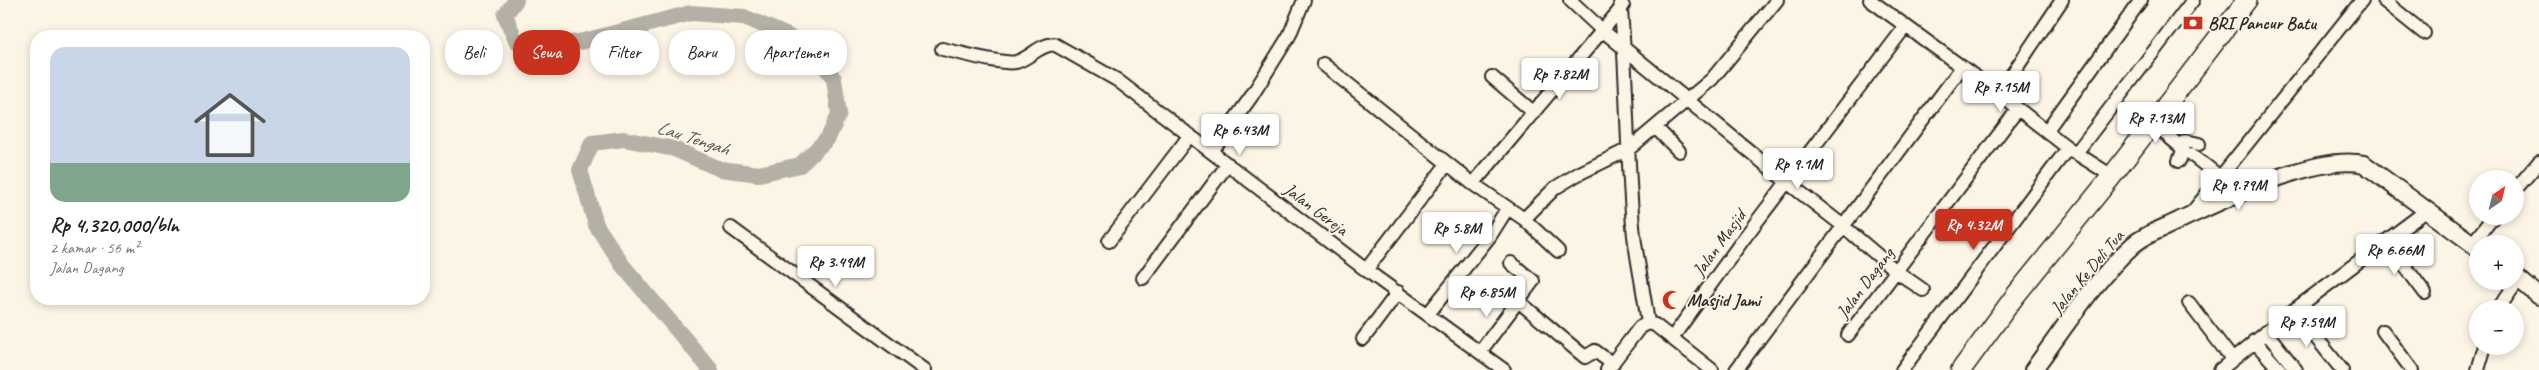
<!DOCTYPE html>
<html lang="id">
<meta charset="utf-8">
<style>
:root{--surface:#fff;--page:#f2f2f2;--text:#202124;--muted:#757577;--accent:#c8321e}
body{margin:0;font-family:Caveat,sans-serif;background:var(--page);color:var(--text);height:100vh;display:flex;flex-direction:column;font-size:19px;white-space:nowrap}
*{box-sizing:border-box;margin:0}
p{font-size:16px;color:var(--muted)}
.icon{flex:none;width:28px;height:28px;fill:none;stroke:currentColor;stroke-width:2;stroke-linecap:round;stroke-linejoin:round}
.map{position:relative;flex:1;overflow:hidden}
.sheet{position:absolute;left:30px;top:30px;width:400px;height:275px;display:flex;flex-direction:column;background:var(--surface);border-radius:20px;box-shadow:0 2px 8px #0003}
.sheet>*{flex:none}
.hud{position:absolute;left:445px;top:30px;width:475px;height:45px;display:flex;gap:10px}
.needle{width:32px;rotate:35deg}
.controls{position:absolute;left:2469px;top:170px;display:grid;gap:10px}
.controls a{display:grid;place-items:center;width:55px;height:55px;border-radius:50%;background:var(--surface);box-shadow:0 2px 8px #0003;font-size:25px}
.price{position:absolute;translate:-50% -42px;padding:0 11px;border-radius:5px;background:#fff;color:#222;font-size:16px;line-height:32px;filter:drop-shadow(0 1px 2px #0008)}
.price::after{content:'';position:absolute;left:50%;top:30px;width:15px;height:11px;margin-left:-8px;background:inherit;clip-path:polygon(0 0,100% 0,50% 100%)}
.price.active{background:var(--accent);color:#fff}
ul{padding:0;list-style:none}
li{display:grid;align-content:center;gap:10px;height:265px;padding:0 20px}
li span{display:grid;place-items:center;height:155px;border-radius:15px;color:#555}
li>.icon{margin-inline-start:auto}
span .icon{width:90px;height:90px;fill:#fffc;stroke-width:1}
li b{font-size:21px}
.tag{padding:0 18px;border-radius:20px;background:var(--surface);box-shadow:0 2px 8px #0003;font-size:18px;line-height:45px}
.tag.active{background:var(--accent);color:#fff}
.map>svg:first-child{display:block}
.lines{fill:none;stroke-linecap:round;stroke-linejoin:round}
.river{stroke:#b4b0a5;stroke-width:16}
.minor-casing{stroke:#2b2b2b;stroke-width:16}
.major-casing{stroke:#2b2b2b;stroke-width:20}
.highway-casing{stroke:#2b2b2b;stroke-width:22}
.minor{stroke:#fcf5e5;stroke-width:12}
.major{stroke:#fcf5e5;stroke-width:16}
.highway{stroke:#fcf5e5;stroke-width:19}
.labels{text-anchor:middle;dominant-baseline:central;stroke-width:4;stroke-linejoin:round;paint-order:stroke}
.poi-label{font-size:18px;font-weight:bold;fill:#2b2b2b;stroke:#fcf5e5;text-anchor:start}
.street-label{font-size:18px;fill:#2b2b2b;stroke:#fcf5e5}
.water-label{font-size:19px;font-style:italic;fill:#545350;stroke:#fcf5e5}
</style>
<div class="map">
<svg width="2539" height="370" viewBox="0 0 2539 370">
<rect width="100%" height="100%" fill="#fcf5e5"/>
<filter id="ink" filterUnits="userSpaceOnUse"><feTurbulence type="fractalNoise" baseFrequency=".02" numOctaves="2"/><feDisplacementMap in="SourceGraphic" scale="10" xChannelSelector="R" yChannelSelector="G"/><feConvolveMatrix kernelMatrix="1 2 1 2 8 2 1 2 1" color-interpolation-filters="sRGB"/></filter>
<g filter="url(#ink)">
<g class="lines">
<path class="river" d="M516 0 505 15 516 41 540 48 584 41 691 13 744 17 786 35 819 57 834 79 839 114 828 138 800 165 759 174 720 169 674 149 624 139 592 143 580 170 596 225 623 266 711 370"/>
<defs>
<path id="minor" d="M1570 0 1602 30 1787 182 1842 225 1896 271 1923 290
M1620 0C1628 78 1626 158 1634 236 1638 265 1644 294 1648 323L1655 325 1712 370
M1870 0 1999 94 2068 148 2112 176
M2383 0 2424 33
M942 49C958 52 1002 65 1016 62 1030 58 1039 45 1054 44L1117 80 1366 270 1504 370
M1323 64 1473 184 1524 219 1558 251
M1492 77 1532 111
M1999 94 2062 0
M2151 122 2181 147 2183 151 2179 161
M1656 128 1679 151
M2047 130 2141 0
M2179 145 2186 141 2199 144
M1212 151 1251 97 1289 36 1304 0
M2076 153 2193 0
M2192 155 2220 177
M1473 184 1623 6
M2515 190 2539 162
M2190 215 2362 0
M1524 219 1555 188 1578 174 1629 149 1712 79 1777 0
M731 228 925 370
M1109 241 1190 135
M2387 242 2425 293
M2472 244 2494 216
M1366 270 1447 164
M1143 278 1228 164
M1517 300 1585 357 1595 351 1613 364
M2189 303 2232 359
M2498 309 2519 279
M2294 310 2342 370
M1428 314 1490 236 1507 209
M2383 331 2412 370
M2266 332 2296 370
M1848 335 2018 109
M1672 338 1745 237 1905 27
M1363 339 1398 292
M2254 341 2280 370
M1480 352 1533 281 1511 263
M1607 370 1640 327 1648 323
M1736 370 1962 67
M1902 370 2068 148
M2220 370 2294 310 2426 211
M2478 370 2485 346"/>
<path id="major" d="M2515 276 2539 296
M2033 370C2063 330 2096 278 2133 245 2145 234 2165 228 2180 220 2224 200 2316 153 2364 164L2478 248"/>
<path id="highway" d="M1961 370 2015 296 2112 176 2247 0"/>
</defs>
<use href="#minor" class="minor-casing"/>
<use href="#major" class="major-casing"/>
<use href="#highway" class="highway-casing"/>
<use href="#minor" class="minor"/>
<use href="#major" class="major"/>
<use href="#highway" class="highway"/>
</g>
</g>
<defs>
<symbol id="bank-bare" viewBox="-9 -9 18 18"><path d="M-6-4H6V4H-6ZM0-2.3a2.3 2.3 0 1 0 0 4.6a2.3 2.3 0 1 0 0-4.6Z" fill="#c8321e" stroke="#fcf5e5" stroke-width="2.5" paint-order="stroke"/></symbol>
<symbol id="mosque-bare" viewBox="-9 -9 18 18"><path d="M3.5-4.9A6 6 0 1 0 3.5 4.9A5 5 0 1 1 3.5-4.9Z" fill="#c8321e" stroke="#fcf5e5" stroke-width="2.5" paint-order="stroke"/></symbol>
</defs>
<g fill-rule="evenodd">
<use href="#bank-bare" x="2179" y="9" width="28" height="28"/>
<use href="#mosque-bare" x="1658" y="286" width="28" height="28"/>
</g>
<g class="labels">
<g class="poi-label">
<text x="2208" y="23">BRI Pancur Batu</text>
<text x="1687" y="300">Masjid Jami</text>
</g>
<g class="street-label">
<text transform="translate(1316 209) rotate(37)">Jalan Gereja</text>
<text transform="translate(1719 243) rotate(-54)">Jalan Masjid</text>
<text transform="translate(2087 272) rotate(-50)">Jalan Ke Deli Tua</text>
<text transform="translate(1865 283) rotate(-53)">Jalan Dagang</text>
</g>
<g class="water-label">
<text transform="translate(693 138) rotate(18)">Lau Tengah</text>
</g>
</g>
</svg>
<div class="controls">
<a><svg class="needle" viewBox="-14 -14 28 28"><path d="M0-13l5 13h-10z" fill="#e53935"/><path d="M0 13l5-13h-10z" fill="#757577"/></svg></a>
<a>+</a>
<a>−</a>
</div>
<b class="price" style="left:1560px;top:100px">Rp 7.82M</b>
<b class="price" style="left:2001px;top:113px">Rp 7.15M</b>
<b class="price" style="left:2156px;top:144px">Rp 7.13M</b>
<b class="price" style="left:1240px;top:156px">Rp 6.43M</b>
<b class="price" style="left:1798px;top:190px">Rp 9.1M</b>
<b class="price" style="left:2239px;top:211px">Rp 9.79M</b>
<b class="price active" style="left:1974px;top:251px">Rp 4.32M</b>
<b class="price" style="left:1457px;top:254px">Rp 5.8M</b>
<b class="price" style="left:2395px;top:276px">Rp 6.66M</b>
<b class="price" style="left:836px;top:288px">Rp 3.49M</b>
<b class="price" style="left:1487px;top:318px">Rp 6.85M</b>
<b class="price" style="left:2307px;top:348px">Rp 7.59M</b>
<div class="hud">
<a class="tag">Beli</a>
<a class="tag active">Sewa</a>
<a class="tag">Filter</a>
<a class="tag">Baru</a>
<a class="tag">Apartemen</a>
</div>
<section class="sheet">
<ul>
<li><span style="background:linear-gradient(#c9d6e8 75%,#7fa58c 0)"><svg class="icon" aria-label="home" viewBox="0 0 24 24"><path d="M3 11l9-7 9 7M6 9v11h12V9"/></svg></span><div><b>Rp 4,320,000/bln</b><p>2 kamar · 56 m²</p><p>Jalan Dagang</p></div></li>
</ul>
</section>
</div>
